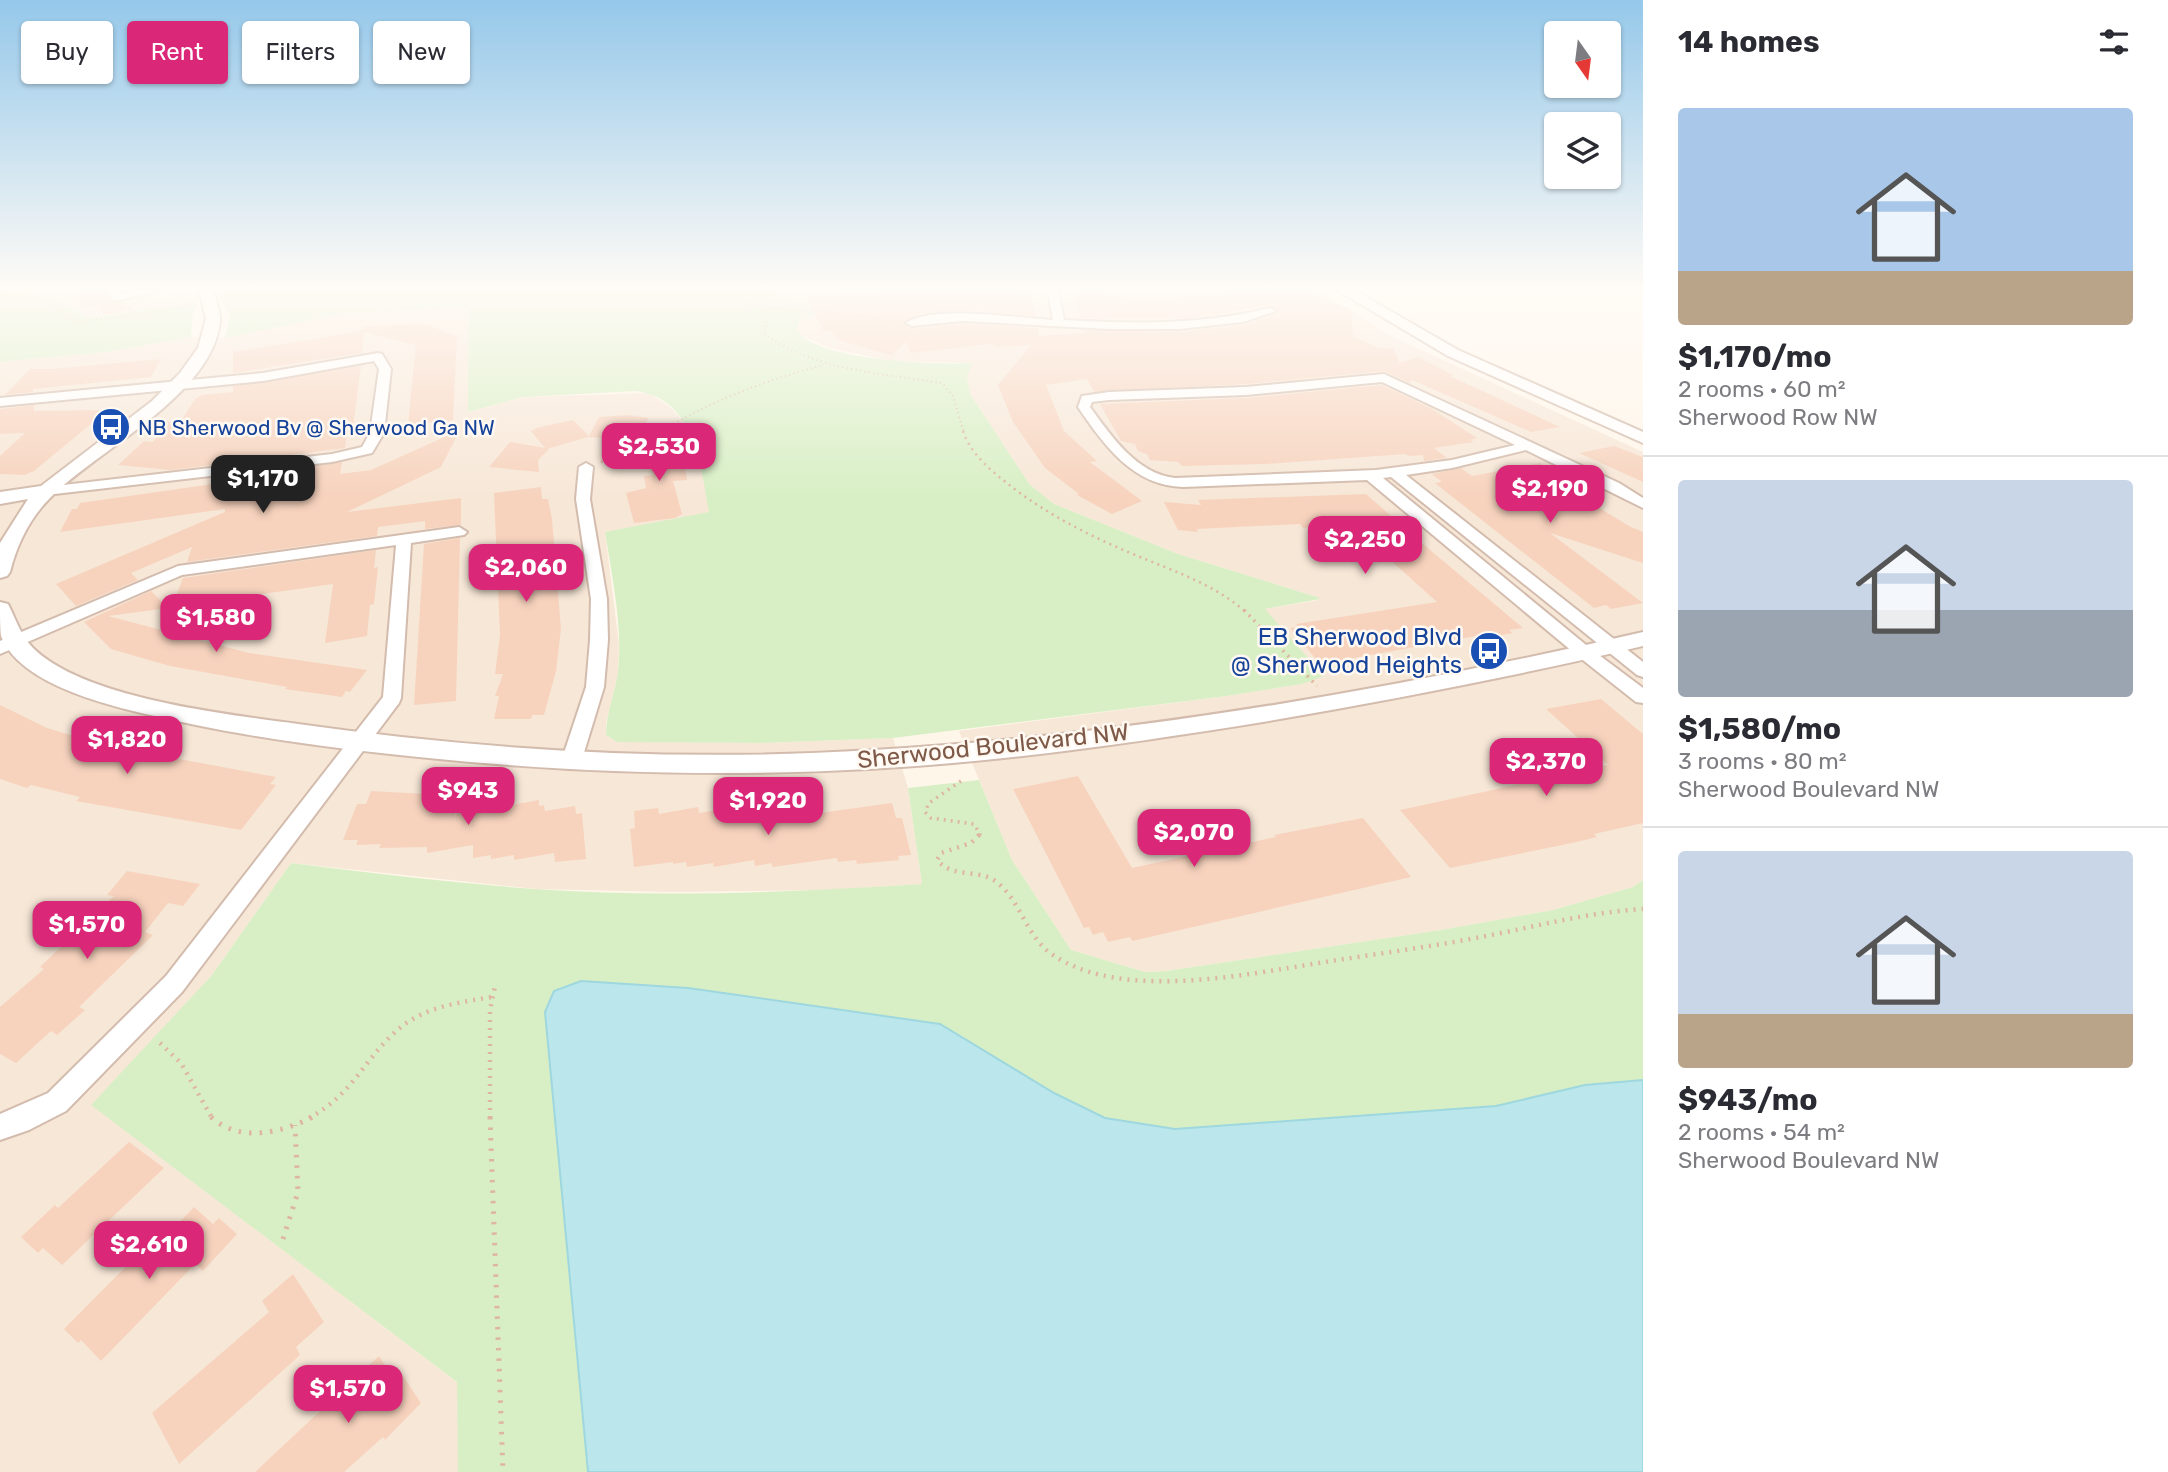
<!DOCTYPE html>
<meta charset="utf-8">
<style>
:root{--surface:#fff;--page:#f7f7f7;--text:#2b2b33;--muted:#7c7c81;--line:#e1e1e2;--accent:#db2777}
body{margin:0;font-family:Rubik,sans-serif;background:var(--page);color:var(--text);height:100vh;display:flex;flex-direction:column;font-size:26px;white-space:nowrap}
*{box-sizing:border-box;margin:0}
p{font-size:23px;color:var(--muted)}
.icon{flex:none;width:38px;height:38px;fill:none;stroke:currentColor;stroke-width:2;stroke-linecap:round;stroke-linejoin:round}
.map{position:relative;flex:1;overflow:hidden}
.details{display:flex;flex-direction:column;background:var(--surface);width:525px}
.details>*{flex:none}
.guide{position:absolute;left:21px;top:21px;width:665px;height:63px;display:flex;gap:14px}
.needle{width:46px;rotate:166deg}
.fabs{position:absolute;left:1544px;top:21px;display:grid;gap:14px}
.fabs a{display:grid;place-items:center;width:77px;height:77px;border-radius:7px;background:var(--surface);box-shadow:0 2px 5px #0004;font-size:35px}
.price{position:absolute;translate:-50% -60px;padding:0 16px;border-radius:14px;background:var(--accent);color:#fff;font-size:23px;line-height:46px;filter:drop-shadow(0 2px 4px #0008)}
.price::after{content:'';position:absolute;left:50%;top:42px;width:21px;height:16px;margin-left:-10px;background:inherit;clip-path:polygon(0 0,100% 0,50% 100%)}
.price.on{background:#222;color:#fff}
ul{padding:0;list-style:none}
li{display:grid;align-content:center;gap:14px;height:371px;padding:0 35px}
li+li{border-top:2px solid var(--line)}
li span{display:grid;place-items:center;height:217px;border-radius:7px;color:#555}
li>.icon{margin-inline-start:auto}
span .icon{width:126px;height:126px;fill:#fffc;stroke-width:1}
li b{font-size:30px}
h2{display:flex;justify-content:space-between;align-items:center;height:84px;padding:0 35px;font-size:30px}
.pill{padding:0 24px;border-radius:7px;background:var(--surface);box-shadow:0 2px 5px #0004;font-size:24px;line-height:63px}
.pill.on{background:var(--accent);color:#fff}
main{display:flex;flex:1;min-height:0}
.map>svg:first-child{display:block}
.residential{fill:#f7e7d7}
.green{fill:#d8efc5}
.water{fill:#bae6ec;stroke:#9fd7df;stroke-width:2}
.building{fill:#f7d3be}
.lines{fill:none;stroke-linecap:round;stroke-linejoin:round}
.minor-casing{stroke:#d3bcad;stroke-width:4}
.tertiary-casing{stroke:#d3bcad;stroke-width:4}
.path-far4{stroke:#deb59f;stroke-width:2;stroke-dasharray:1 3.5;stroke-linecap:butt}
.path-far3{stroke:#deb59f;stroke-width:2.5;stroke-dasharray:2 4.5;stroke-linecap:butt}
.path-far2{stroke:#deb59f;stroke-width:3.5;stroke-dasharray:2 5;stroke-linecap:butt}
.path-far1{stroke:#deb59f;stroke-width:4.5;stroke-dasharray:2 6;stroke-linecap:butt}
.path{stroke:#deb59f;stroke-width:5;stroke-dasharray:2.5 8;stroke-linecap:butt}
.minor{fill:#fff;fill-rule:evenodd}
.tertiary{fill:#fff;fill-rule:evenodd}
.labels{text-anchor:middle;dominant-baseline:central;stroke-width:5;stroke-linejoin:round;paint-order:stroke}
.far-transit-label{font-size:21px;fill:#164399;stroke:#fff9f2;text-anchor:start}
.transit-label{font-size:24px;fill:#164399;stroke:#fff9f2;text-anchor:end}
.street-label{font-size:24px;fill:#7e5948;stroke:#fff9f2}
</style>
<main>
<div class="map">
<svg width="1643" height="1472" viewBox="0 0 1643 1472">
<rect width="100%" height="100%" fill="#fff6ea"/>
<path class="residential" d="M0 290H221L223 293 196 302 89 318 63 301 26 293 0 292Z
M751 290H1318L1391 336 1643 452V880L1633 887 1553 910 1441 930 1166 971 1145 972 1071 950 1012 860 959 731 1227 696 1302 684 1323 676 1264 609 1319 600 1317 597 1178 554 1054 504 1030 485 970 394 967 377 972 363 890 361 830 348 800 335 797 330 798 323 805 317 823 308 778 297 774 291Z
M470 308 469 412 523 397 649 393 671 408 687 425 698 447 710 513 605 532 619 645 618 674 606 723V735L617 742H637L762 743 893 738 908 788 922 884 828 890 672 892 536 889 291 863 212 975 92 1105 458 1383V1472H0V362L105 352 191 337 225 338 346 313Z"/>
<path class="green" d="M221 290H751L774 291 779 297 825 308 798 323 797 330C815 361 938 365 972 363L967 377 970 394 1030 485 1054 504 1178 554 1317 597 1320 599 1265 609 1324 676 1302 684 1227 696 893 738 762 743 617 742 606 735C606 713 615 693 618 672 623 626 612 577 605 532L709 512C701 466 695 399 636 391L523 397 468 412 469 308 346 313 225 338C232 312 230 318 219 297L223 293Z
M0 292C40 294 56 296 89 318L196 302 198 306 193 313 191 337 105 352 0 362Z
M979 780 1012 860 1071 950 1145 972 1166 971 1441 930 1553 910 1633 887 1643 880V1472H458L457 1382 91 1105 212 975 291 863C372 873 453 883 534 889 663 898 794 892 922 884L908 788Z"/>
<path class="water" d="M581 981 688 988 940 1024 1054 1093 1105 1118 1175 1129 1496 1106 1585 1085 1643 1080V1472H588L545 1012 554 991Z"/>
<path class="building" d="M74 290H102L114 303 122 302 133 309 103 315 98 305 83 308Z
M943 290H1030L1035 316 977 311 935 312 917 315 904 324 912 329 963 324 1038 328 1039 336 1084 333V330L1179 332 1243 325 1277 313 1278 310 1269 305 1193 318H1080L1074 290H1108L1110 297 1159 299 1228 294 1226 290H1306L1351 310 1353 337 1380 348 1394 349 1399 363 1418 357 1453 375 1450 376 1560 427 1531 432 1412 380 1410 383 1384 371 1246 384 1094 392 1087 379 1046 385 1064 431 1097 461 1090 462 1142 501 1112 514 1077 495 1079 494 1045 468 1013 422 998 385 1031 345 998 347 990 344 911 353 906 342 891 355 883 353 838 340 830 330 823 331 806 295Z
M419 324 428 325 457 337 453 420 408 425 416 345 364 332 362 353 233 373V352L328 337 363 330V327Z
M161 359 151 377 33 389V392L5 395 32 367V369H52Z
M361 366 352 434H347L345 448 171 470 118 465 144 441 153 442 166 422 181 421 195 399 202 395 233 392V386Z
M1382 385 1432 409 1477 438 1470 440 1474 442 1434 448 1447 458 1424 461 1423 455 1409 456 1405 454 1265 464 1182 466 1178 462 1150 460 1147 454 1138 451 1135 444 1121 441 1100 404 1246 398Z
M34 405V411L108 410 34 471 24 475 0 474V456L25 433 0 434V409Z
M629 415 649 418 633 440 588 437 547 449H549L538 460 539 472 489 467 510 442 545 448 531 431 537 428 573 420 589 436 599 417Z
M460 430 441 467 347 512 461 498V525L425 529V521L378 527 377 536 187 562 192 547 131 573 138 580 76 606 56 584 225 512V509L60 532 72 509H77L80 503 234 481 233 476 342 462 340 474 371 470Z
M671 438 684 460 687 480 673 481 682 514 675 518 634 523 626 493 646 488 644 476 653 475 639 443Z
M1614 446 1643 457V482L1579 453Z
M1540 463 1601 501 1591 503 1629 526 1643 532V563L1550 533 1643 603 1611 609 1606 605 1594 608 1450 495 1435 483 1442 482 1432 474 1461 468 1472 476Z
M541 487 542 499H548L552 519 561 629 556 671 544 715H532L531 719H494L499 696H495L503 674H495L500 635 494 493Z
M1366 494 1423 544 1523 628 1509 630 1513 633 1480 639 1476 636 1326 663 1315 658 1290 628 1298 627 1296 624 1437 602 1349 523 1303 528 1300 524 1197 529 1198 532 1178 530 1164 502 1201 505 1198 500Z
M460 538 456 701 414 705 424 544Z
M376 550 374 568 378 567 374 604 370 605 367 636 325 643 333 584 172 607 183 578Z
M151 591 168 608 108 616 249 653 367 670 350 692 346 691 342 697 285 689 287 687 170 666 111 649 84 622Z
M1601 699 1643 734V823L1594 834 1597 837 1572 843 1450 868 1400 810 1608 765 1546 709Z
M0 705 47 728 104 745 276 777 270 784 276 785 241 830 76 801 80 797 31 785 27 788 0 779Z
M1078 776 1132 868 1276 837 1274 835 1363 818 1411 877 1132 941 1130 937 1108 942 1103 932 1093 935 1089 927 1084 928 1013 789Z
M371 791 426 794 424 802 456 797 455 818 457 812 507 802V806L539 800V806L544 805 545 811 575 806 576 814 582 813 586 859 555 862 554 853 514 860V855L491 859V855L473 858V845L427 853V847L379 848 381 844 356 845 358 840H343L357 804H366Z
M892 803 896 818H902L911 855 898 856 899 860 857 864 856 860 838 862 837 858 772 867V863L755 866 754 860 714 867 713 863 687 867 686 862 673 864V862L634 867 630 829 635 828 634 811 658 808 659 814 698 807 699 813 731 808 733 816 810 807 812 814Z
M127 871 200 884 183 906 168 903 145 932 153 935 79 1007 85 1010 57 1035 51 1031 16 1063 0 1054V1007L44 969 40 967 114 896 107 895Z
M129 1142 164 1168 62 1265 43 1248 38 1253 21 1237 55 1205 58 1208Z
M194 1207 213 1224 219 1218 237 1234 203 1271 195 1264 101 1361 81 1340 78 1343 64 1329 165 1227 170 1232Z
M293 1274 324 1322 296 1347 300 1355 179 1464 152 1413 269 1312 262 1301Z
M379 1356 396 1383 403 1376 421 1403 385 1440 383 1437 344 1472H255Z"/>
<g class="lines">
<defs>
<path id="minor" d="M105 290H115L119 294 140 290H161L116 301Z
M1048 290H1058L1064 320C1134 324 1202 325 1270 308L1276 311 1243 322 1179 329H1109L963 321 912 326 906 323C931 305 1020 318 1053 320Z
M378 353 382 354 391 369 384 433 372 453 332 462 46 495 39 491 46 487 332 454 362 447 370 433 379 369 374 361 263 381 0 406V398L263 373Z
M1384 374 1619 483 1643 498V508L1526 450 1452 468 1406 475 1643 662V677L1637 675 1391 477 1383 478 1591 649 1643 688V703L1636 702 1579 657 1367 480 1183 487C1133 486 1104 445 1078 407L1082 396 1109 392 1246 387ZM1382 382 1515 445 1452 460 1376 470 1175 478C1137 474 1111 436 1090 407L1092 402 1109 400 1246 395Z
M586 463 593 467 590 499 607 599 608 640 604 687 582 759 579 764 572 766 565 764 562 759 586 687 590 640 591 599 576 499 579 467Z
M459 527 467 532 464 535 411 543 401 698 399 703 182 992 66 1111 29 1130 0 1140V1114L48 1093 166 976 383 697 396 545 182 575 0 654V641L178 566Z"/>
<path id="tertiary" d="M199 290H213C215 299 221 312 220 321 213 395 98 449 50 498 30 518 17 544 10 572L7 576 0 578V543L28 499 0 504V492L41 486 152 401 180 373 198 348 206 319Z
M1337 290H1354L1458 350 1643 432V443L1448 356Z
M0 602 8 604C16 619 20 635 33 648 85 699 226 714 298 724 488 751 682 762 873 750 1132 735 1391 690 1643 632V646C1517 676 1390 700 1263 722 1132 743 1001 762 869 769 726 777 582 773 439 759 356 751 272 741 191 724 139 712 23 693 1 636 0 627 0 612 0 602Z"/>
</defs>
<use href="#minor" class="minor-casing"/>
<use href="#tertiary" class="tertiary-casing"/>
<path class="path-far4" d="M733 290 741 301 758 307 810 310 898 322
M773 290 764 334C817 371 880 373 942 383L953 396 964 433
M0 295 50 302 67 318 80 321 130 316 192 305
M227 299 259 290
M658 433C709 402 765 380 824 365"/>
<path class="path-far3" d="M963 431C970 452 987 467 1003 480 1041 511 1084 533 1128 552 1170 570 1211 582 1246 612
M601 462 625 453 660 431"/>
<path class="path-far2" d="M1244 610 1317 686
M961 781 929 803 925 812 931 818 974 824 980 834 978 836"/>
<path class="path-far1" d="M979 835 971 843 941 853 937 860C954 880 981 867 999 884 1022 904 1027 938 1053 955 1121 1001 1243 975 1319 963 1374 954 1431 947 1486 936 1539 926 1589 912 1643 909
M160 1043 181 1063 212 1118
M309 1118C355 1094 367 1052 405 1024 430 1006 462 1002 492 997
M490 1118V1010L495 986"/>
<path class="path" d="M211 1117C239 1143 281 1133 313 1117
M490 1117 503 1472
M283 1239 298 1192 295 1125"/>
<use href="#minor" class="minor"/>
<use href="#tertiary" class="tertiary"/>
</g>
<linearGradient id="sky" x2="0" y2="1"><stop stop-color="#95c8ea"/><stop offset="0.58" stop-color="#fffbf6"/><stop offset="1" stop-color="#fffbf6" stop-opacity="0"/></linearGradient>
<rect width="1643" height="496" fill="url(#sky)"/>
<defs>
<symbol id="bus-disc" viewBox="-11 -11 22 22"><circle r="9.5" fill="#1a4fb4" stroke="#fff9f2"/><path d="M-5-6H5V4H4V6H2V4H-2V6H-4V4H-5ZM-3.5-4V0h7V-4ZM-3.5 1.2v1.5H-2V1.2ZM2 1.2v1.5H3.5V1.2Z" fill="#fff"/></symbol>
</defs>
<g fill-rule="evenodd">
<use href="#bus-disc" x="89" y="405" width="44" height="44"/>
<use href="#bus-disc" x="1467" y="629" width="44" height="44"/>
</g>
<g class="labels">
<g class="far-transit-label">
<text x="138" y="427">NB Sherwood Bv @ Sherwood Ga NW</text>
</g>
<g class="transit-label">
<text x="1462" y="637">EB Sherwood Blvd<tspan x="1462" dy="28">@ Sherwood Heights</tspan></text>
</g>
<g class="street-label">
<text transform="translate(993 746) rotate(-6)">Sherwood Boulevard NW</text>
</g>
</g>
</svg>
<div class="fabs">
<a><svg class="needle" viewBox="-14 -14 28 28"><path d="M0-13l5 13h-10z" fill="#e53935"/><path d="M0 13l5-13h-10z" fill="#7c7c81"/></svg></a>
<a><svg class="icon" aria-label="layers" viewBox="0 0 24 24"><path d="M12 4l9 5-9 5-9-5zM3 14l9 5 9-5"/></svg></a>
</div>
<b class="price" style="left:659px;top:483px">$2,530</b>
<b class="price on" style="left:263px;top:515px">$1,170</b>
<b class="price" style="left:1550px;top:525px">$2,190</b>
<b class="price" style="left:1365px;top:576px">$2,250</b>
<b class="price" style="left:526px;top:604px">$2,060</b>
<b class="price" style="left:216px;top:654px">$1,580</b>
<b class="price" style="left:127px;top:776px">$1,820</b>
<b class="price" style="left:1546px;top:798px">$2,370</b>
<b class="price" style="left:468px;top:827px">$943</b>
<b class="price" style="left:768px;top:837px">$1,920</b>
<b class="price" style="left:1194px;top:869px">$2,070</b>
<b class="price" style="left:87px;top:961px">$1,570</b>
<b class="price" style="left:149px;top:1281px">$2,610</b>
<b class="price" style="left:348px;top:1425px">$1,570</b>
<div class="guide">
<a class="pill">Buy</a>
<a class="pill on">Rent</a>
<a class="pill">Filters</a>
<a class="pill">New</a>
</div>
</div>
<section class="details">
<h2>14 homes<svg class="icon" aria-label="filters" viewBox="0 0 24 24"><path d="M4 7h16M4 17h16"/><circle cx="9" cy="7" r="2"/><circle cx="15" cy="17" r="2"/></svg></h2>
<ul>
<li><span style="background:linear-gradient(#a9c7e8 75%,#b9a48a 0)"><svg class="icon" aria-label="home" viewBox="0 0 24 24"><path d="M3 11l9-7 9 7M6 9v11h12V9"/></svg></span><div><b>$1,170/mo</b><p>2 rooms · 60 m²</p><p>Sherwood Row NW</p></div></li>
<li><span style="background:linear-gradient(#c9d6e8 60%,#9aa5b1 0)"><svg class="icon" aria-label="home" viewBox="0 0 24 24"><path d="M3 11l9-7 9 7M6 9v11h12V9"/></svg></span><div><b>$1,580/mo</b><p>3 rooms · 80 m²</p><p>Sherwood Boulevard NW</p></div></li>
<li><span style="background:linear-gradient(#c9d6e8 75%,#b9a48a 0)"><svg class="icon" aria-label="home" viewBox="0 0 24 24"><path d="M3 11l9-7 9 7M6 9v11h12V9"/></svg></span><div><b>$943/mo</b><p>2 rooms · 54 m²</p><p>Sherwood Boulevard NW</p></div></li>
</ul>
</section>
</main>
